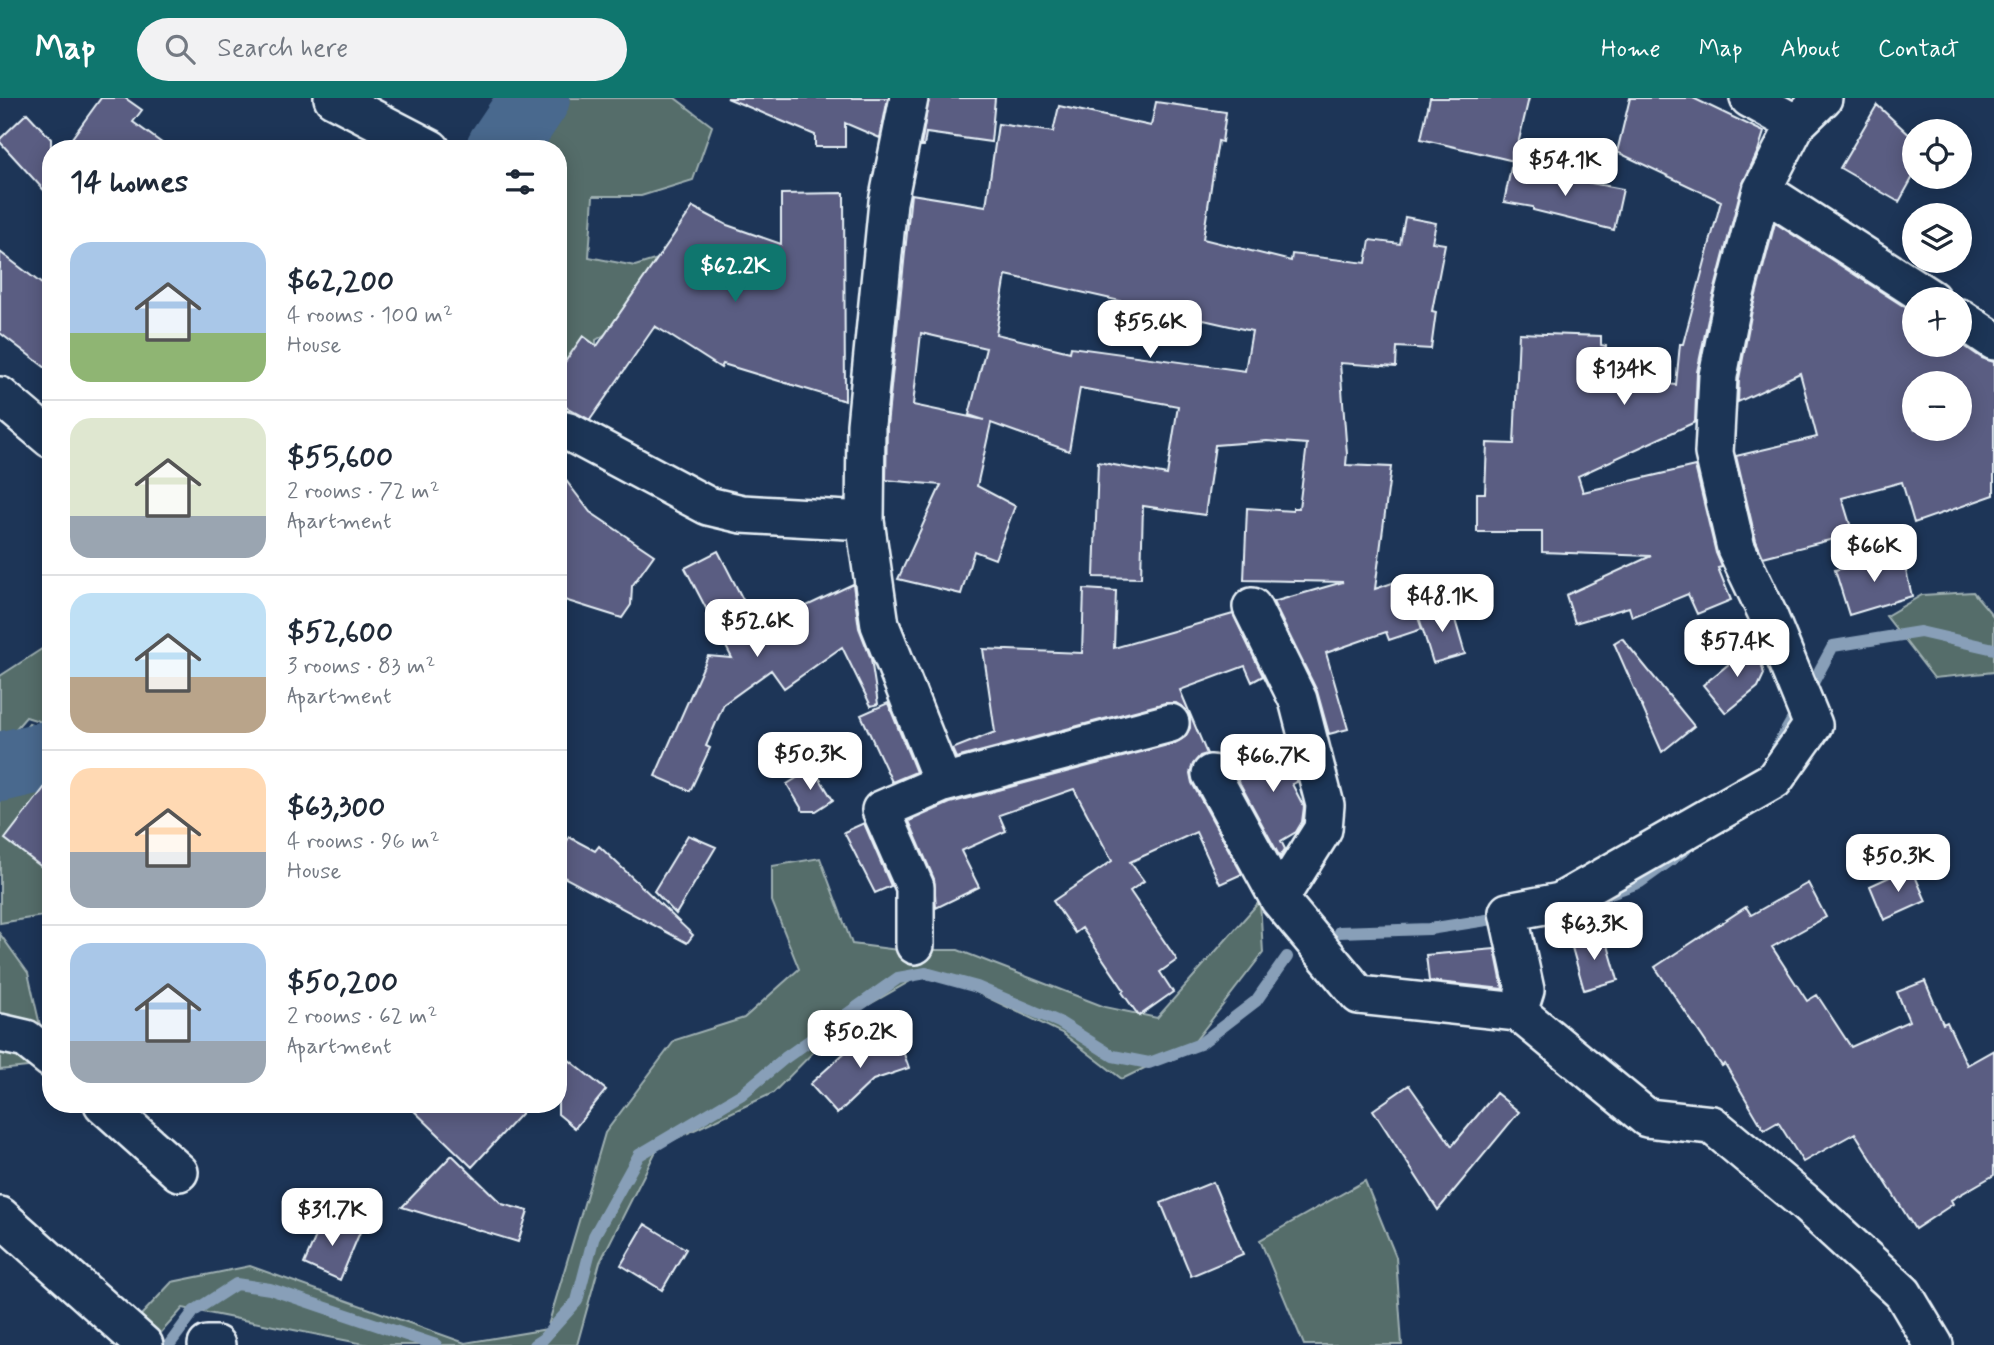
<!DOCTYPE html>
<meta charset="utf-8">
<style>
:root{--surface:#fff;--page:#f2f2f3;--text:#1f2937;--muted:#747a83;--line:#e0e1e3;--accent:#0f766e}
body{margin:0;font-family:Mynerve,sans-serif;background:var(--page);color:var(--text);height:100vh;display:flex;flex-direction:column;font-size:26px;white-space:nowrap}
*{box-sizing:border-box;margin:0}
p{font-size:23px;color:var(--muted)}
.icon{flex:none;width:38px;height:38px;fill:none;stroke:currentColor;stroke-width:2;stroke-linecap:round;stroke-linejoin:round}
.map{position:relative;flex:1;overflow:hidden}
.sheet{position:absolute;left:42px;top:42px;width:525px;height:973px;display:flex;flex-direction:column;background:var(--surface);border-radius:28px;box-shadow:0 4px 18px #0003}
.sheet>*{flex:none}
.tools{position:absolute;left:1902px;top:21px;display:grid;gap:14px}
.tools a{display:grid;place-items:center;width:70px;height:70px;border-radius:50%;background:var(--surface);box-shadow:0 4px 18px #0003;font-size:35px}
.price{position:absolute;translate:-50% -60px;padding:0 16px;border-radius:14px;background:#fff;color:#222;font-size:23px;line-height:46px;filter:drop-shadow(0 2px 4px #0008)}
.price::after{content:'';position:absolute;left:50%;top:42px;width:21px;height:16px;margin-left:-10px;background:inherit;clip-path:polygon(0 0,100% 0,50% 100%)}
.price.selected{background:var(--accent);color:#fff}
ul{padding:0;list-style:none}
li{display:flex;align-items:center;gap:21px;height:175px;padding:0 28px}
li+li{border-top:2px solid var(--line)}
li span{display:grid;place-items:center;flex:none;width:196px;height:140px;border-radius:21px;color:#555}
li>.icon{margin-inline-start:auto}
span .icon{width:84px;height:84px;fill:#fffc;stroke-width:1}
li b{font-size:30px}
h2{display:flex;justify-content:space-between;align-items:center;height:84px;padding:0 28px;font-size:30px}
header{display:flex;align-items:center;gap:42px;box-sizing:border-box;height:98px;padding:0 35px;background:var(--accent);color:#fff}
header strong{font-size:33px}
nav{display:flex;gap:38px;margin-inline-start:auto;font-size:24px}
.search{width:490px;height:63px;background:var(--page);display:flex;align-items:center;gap:18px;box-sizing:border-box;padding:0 24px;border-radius:38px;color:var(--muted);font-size:26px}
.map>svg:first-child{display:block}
.green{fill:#546d6a;stroke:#9eafb1;stroke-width:2}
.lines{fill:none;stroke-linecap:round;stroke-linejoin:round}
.stream{stroke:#889fb8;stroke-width:12}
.river{stroke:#48698e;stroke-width:70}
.building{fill:#5a5d82;stroke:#e8f1f8;stroke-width:2;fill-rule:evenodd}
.street-casing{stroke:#e8f1f8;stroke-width:42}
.street{stroke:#1d3557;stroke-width:37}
</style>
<header>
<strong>Map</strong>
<div class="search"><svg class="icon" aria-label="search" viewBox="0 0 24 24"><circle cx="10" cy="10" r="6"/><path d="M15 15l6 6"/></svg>Search here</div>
<nav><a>Home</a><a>Map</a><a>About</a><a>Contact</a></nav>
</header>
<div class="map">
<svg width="1994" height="1247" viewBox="0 0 1994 1247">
<rect width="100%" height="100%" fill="#1d3557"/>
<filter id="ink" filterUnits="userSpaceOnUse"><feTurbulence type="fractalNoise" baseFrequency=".0143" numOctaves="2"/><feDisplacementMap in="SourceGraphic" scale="14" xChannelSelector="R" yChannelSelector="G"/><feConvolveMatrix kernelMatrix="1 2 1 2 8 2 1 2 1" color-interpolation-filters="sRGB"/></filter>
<g filter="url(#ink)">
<path class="green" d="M552 0H675L712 28 693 82 641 98H593L589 159 635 168 700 148 682 234 624 225 596 242 598 291 559 304 565 328 558 325V51H528L551 11Z
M1973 494 1994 519V574L1934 580 1886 518 1922 497Z
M51 545V627L26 619 0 649V578Z
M29 625 51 633V813L48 817 0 825V660Z
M820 760 852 846 898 852H958L1105 909 1157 920 1260 803 1263 855 1192 947 1122 981 1062 935 930 872 849 918 773 995 658 1049 600 1164 577 1247H369L183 1210 150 1247H113L172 1184 250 1168 465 1245 547 1231 605 1035 675 942 744 920 799 871 772 803V768Z
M0 836 28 875 42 936 46 967 0 972Z
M1365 1083 1396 1159 1402 1247H1304L1260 1142Z"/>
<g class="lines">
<path class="stream" d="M1808 594 1833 548 1920 534 1994 551
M1777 649 1799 610
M1602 798 1640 784 1686 751
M1339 834 1429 831 1506 819
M169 1247 194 1213 236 1186 270 1191 436 1247
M534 1247 543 1241 577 1203 594 1138 639 1057 742 996 785 960 898 880 926 875 977 889 1059 924 1113 958 1149 965 1200 946 1256 903 1287 859"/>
<path class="river" d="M501 51 535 0
M0 669 51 657"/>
</g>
<path class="building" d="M101 0H125L142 12 133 24 170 51H64Z
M727 0H888L880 40 845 25V49H815V37Z
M929 0H995L991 44 926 35 924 48H921Z
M1430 0H1529L1514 63 1421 41Z
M1630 0H1693L1764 34 1758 53 1742 87 1712 202 1697 274 1695 324 1578 378 1583 394 1695 368 1716 455 1722 469 1718 470 1731 502 1697 516 1688 496 1632 519 1629 509 1575 525 1566 497 1651 458 1542 454V434H1477V395H1485L1487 345 1514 346 1519 235 1601 238V247L1606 248 1603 279 1676 287 1680 246H1683L1721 103 1617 54Z
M1156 4 1226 14 1222 44 1218 43 1203 141 1291 163 1292 156 1366 165 1370 142 1400 146 1405 119 1436 125 1432 144 1445 146 1432 213 1436 214 1431 251 1397 249 1396 269 1340 265 1347 356 1346 367 1391 369 1375 491 1404 481 1422 531 1389 542 1386 534 1326 555 1348 631 1329 636 1317 593 1273 504 1343 484 1244 482 1247 410 1293 413V410H1299L1307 346 1267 343 1215 347 1205 417 1143 408 1141 480 1094 479 1098 364 1167 377 1178 308 1080 290 1069 353 991 325 977 388 1015 408 995 461 974 453 961 496 898 481 941 387 886 382 887 328 911 96 986 108 998 26 1053 34 1059 8 1151 28ZM1006 177 1252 233 1245 273 1071 249 1070 254 996 236ZM921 235 986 250 969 317 984 322 913 307Z
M1877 7 1914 41V77L1899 104 1840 70Z
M27 15 51 41V100L0 44V41Z
M1511 70 1623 91 1614 132 1533 112V109L1504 104Z
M844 95 845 303 723 266 721 270 655 228 590 322 558 305V274L583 238 597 248 693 109 727 127 781 146V96Z
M1775 125 1914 215V247L1960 245 1982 260 1994 264V397L1914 425 1902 384 1842 400 1853 436 1763 459 1756 443 1736 358 1817 339 1800 275 1738 304 1739 281 1752 212ZM1914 285H1960V331H1914Z
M0 154 51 193V274L0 235Z
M558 372 590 414 654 457 632 488 631 507 622 520 558 500Z
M718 453 758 531 853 486 859 530 871 561 878 606 871 608 842 549 784 590 771 572 724 606 706 648 710 650 690 693 655 678 708 558 732 560 685 470Z
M1902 456 1912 498 1849 517 1835 472Z
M1084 491 1116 493 1114 550 1233 516 1263 578 1252 584 1245 568 1180 592 1207 656 1200 658 1193 666 1190 675 1192 685 1242 776 1220 786 1196 734 1130 764 1144 783 1130 793 1177 862 1160 874 1173 894 1139 918 1122 894 1124 892 1082 830 1075 835 1053 803 1112 763 1074 691 999 717 1006 733 961 753 979 789 936 810 934 781 909 723 950 705 1175 645 1185 639 1190 630V619L1184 610 1176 605H1165L956 660 952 651 995 634 983 551 1082 555Z
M1451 508 1465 556 1433 565 1418 516Z
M1622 540 1694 628 1662 654 1614 545Z
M1756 544 1764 576 1758 589 1726 615 1703 587Z
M888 605 916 674 892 684 861 617Z
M1287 645 1297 684 1292 686 1304 709 1302 724 1296 734 1281 743 1285 751 1280 759 1232 671Z
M813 670 833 702 816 713H803L787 686Z
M51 681V776L5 741Z
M864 725 891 788 875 795 844 734Z
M688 737 716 749 676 816 654 793Z
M569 739 595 753 599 748 693 837 687 845 558 776V761Z
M1911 769 1926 803 1884 822 1870 788Z
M1808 785 1826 819 1772 849 1807 903 1817 897 1851 949 1909 923 1897 894 1925 883 1943 926 1947 924 1967 967 1994 952V1077L1951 1102 1953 1106 1915 1131 1855 1035 1803 1064 1778 1024 1764 1032 1725 966 1722 968 1655 869 1746 809 1751 817Z
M1605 837 1618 882 1584 892 1571 846Z
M1495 851 1503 891 1429 883 1426 857Z
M896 934 909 970 873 982 837 1016 810 986 850 950Z
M558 953 606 992 575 1030 558 1016Z
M1409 987 1452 1048 1496 995 1519 1014 1438 1112 1373 1012Z
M407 1006H530L472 1069Z
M452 1057 502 1106 528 1113 518 1144 402 1109Z
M1213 1084 1243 1156 1191 1178 1161 1105Z
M324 1119 360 1134 340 1182 304 1166Z
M645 1126 686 1151 662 1192 621 1167Z"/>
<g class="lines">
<defs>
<path id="street" d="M333 0 431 51
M909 0 888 104 866 327 865 423 880 527 943 685
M1749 0 1796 26
M1762 92 1931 201
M1960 220 1994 243
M0 298 51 341
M558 331 569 334 708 408 742 416 865 423
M1252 509 1298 602 1325 707 1323 731 1279 801
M1211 676 1279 801 1359 897 1518 914 1647 1020 1712 1027 1803 1103 1903 1195 1934 1247
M915 847V789L881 712 943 685 1170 625
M1518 914 1525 892 1508 814 1560 804 1774 682 1813 627 1768 517 1736 450 1714 355 1718 278 1732 207 1762 92 1796 26 1823 0
M0 935 26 941 51 961
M103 1006 179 1074
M0 1118 144 1247
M207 1247H216"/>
</defs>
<use href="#street" class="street-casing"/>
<use href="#street" class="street"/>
</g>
</g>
</svg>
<div class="tools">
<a><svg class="icon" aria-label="locate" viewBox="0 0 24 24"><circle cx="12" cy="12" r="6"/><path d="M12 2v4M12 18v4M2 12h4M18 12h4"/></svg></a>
<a><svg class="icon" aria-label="layers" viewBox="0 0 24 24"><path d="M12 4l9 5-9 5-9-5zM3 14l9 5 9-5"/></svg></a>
<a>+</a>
<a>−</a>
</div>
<b class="price" style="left:1565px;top:100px">$54.1K</b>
<b class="price selected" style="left:735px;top:206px">$62.2K</b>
<b class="price" style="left:1150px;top:262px">$55.6K</b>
<b class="price" style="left:1624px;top:309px">$134K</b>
<b class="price" style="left:1874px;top:486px">$66K</b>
<b class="price" style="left:1442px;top:536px">$48.1K</b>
<b class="price" style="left:757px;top:561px">$52.6K</b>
<b class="price" style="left:1737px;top:581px">$57.4K</b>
<b class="price" style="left:810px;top:694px">$50.3K</b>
<b class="price" style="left:1273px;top:696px">$66.7K</b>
<b class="price" style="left:1898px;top:796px">$50.3K</b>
<b class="price" style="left:1594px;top:864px">$63.3K</b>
<b class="price" style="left:860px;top:972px">$50.2K</b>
<b class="price" style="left:332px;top:1150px">$31.7K</b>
<section class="sheet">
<h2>14 homes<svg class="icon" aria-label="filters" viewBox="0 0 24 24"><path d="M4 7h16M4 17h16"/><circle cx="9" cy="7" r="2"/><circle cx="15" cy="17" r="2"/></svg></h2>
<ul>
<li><span style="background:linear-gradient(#a9c7e8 65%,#8fb573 0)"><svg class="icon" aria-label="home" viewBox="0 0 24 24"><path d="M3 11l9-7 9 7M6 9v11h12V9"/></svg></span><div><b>$62,200</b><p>4 rooms · 100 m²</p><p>House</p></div></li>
<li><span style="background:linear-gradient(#dfe7d0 70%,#9aa5b1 0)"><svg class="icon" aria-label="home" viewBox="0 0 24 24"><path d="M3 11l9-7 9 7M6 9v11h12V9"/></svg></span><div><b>$55,600</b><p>2 rooms · 72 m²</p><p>Apartment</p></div></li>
<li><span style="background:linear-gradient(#bfe0f5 60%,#b9a48a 0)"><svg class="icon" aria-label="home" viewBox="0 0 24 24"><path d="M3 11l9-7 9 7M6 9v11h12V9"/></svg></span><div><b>$52,600</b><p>3 rooms · 83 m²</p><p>Apartment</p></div></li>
<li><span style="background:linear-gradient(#ffd9b3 60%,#9aa5b1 0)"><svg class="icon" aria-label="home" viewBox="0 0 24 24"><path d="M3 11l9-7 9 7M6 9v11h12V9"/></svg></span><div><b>$63,300</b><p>4 rooms · 96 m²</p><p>House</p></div></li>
<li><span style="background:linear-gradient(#a9c7e8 70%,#9aa5b1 0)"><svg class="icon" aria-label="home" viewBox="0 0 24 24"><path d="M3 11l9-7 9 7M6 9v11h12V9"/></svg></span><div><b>$50,200</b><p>2 rooms · 62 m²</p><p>Apartment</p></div></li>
</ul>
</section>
</div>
